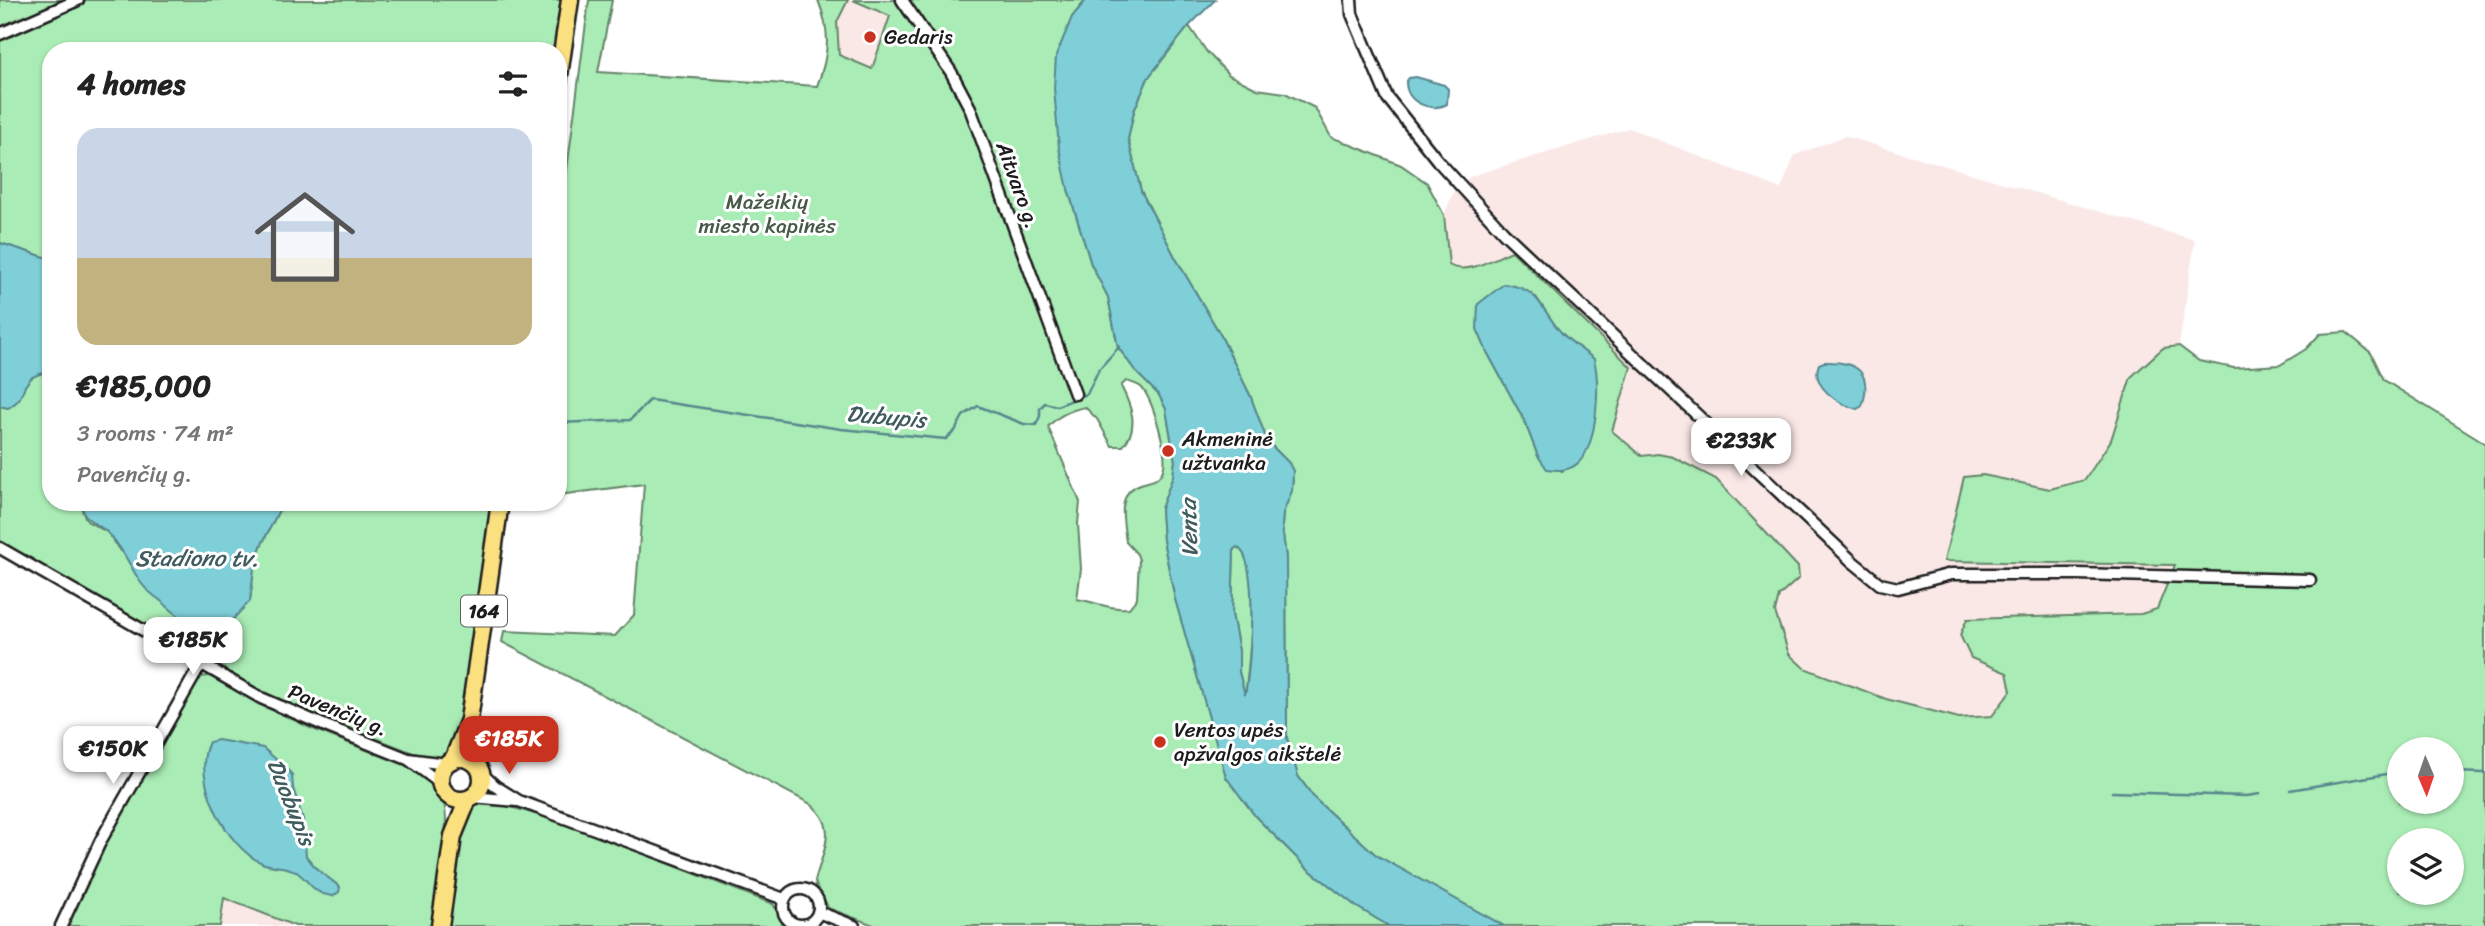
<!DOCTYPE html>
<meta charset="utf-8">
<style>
:root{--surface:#fff;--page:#f6f6f6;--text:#222;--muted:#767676;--accent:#c8321e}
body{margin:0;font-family:Sriracha,sans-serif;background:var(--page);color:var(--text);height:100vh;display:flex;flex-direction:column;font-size:26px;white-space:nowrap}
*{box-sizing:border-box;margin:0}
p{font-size:23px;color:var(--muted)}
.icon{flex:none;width:38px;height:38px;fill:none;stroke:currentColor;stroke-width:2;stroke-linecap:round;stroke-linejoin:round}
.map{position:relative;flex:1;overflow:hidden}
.panel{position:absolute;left:42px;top:42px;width:525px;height:469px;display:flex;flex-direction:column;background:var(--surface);border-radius:28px;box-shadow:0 2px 5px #0004}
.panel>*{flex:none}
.needle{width:46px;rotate:178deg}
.tools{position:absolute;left:2387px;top:737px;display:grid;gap:14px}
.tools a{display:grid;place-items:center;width:77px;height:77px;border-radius:50%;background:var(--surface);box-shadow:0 2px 5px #0004;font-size:35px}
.price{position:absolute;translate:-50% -60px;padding:0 16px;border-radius:14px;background:#fff;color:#222;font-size:23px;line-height:46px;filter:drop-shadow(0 2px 4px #0008)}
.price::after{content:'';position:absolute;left:50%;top:42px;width:21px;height:16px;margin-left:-10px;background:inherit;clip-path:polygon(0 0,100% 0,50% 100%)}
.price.selected{background:var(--accent);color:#fff}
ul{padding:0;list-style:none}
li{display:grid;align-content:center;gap:14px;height:371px;padding:0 35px}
li span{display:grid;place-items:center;height:217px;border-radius:21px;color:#555}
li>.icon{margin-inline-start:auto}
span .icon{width:126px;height:126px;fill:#fffc;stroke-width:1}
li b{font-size:30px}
h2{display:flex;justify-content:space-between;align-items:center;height:84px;padding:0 35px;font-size:30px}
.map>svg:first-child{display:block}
.built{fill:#fae8e7}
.green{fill:#aaecb5;stroke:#638468;stroke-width:2;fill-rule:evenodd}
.water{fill:#7fcfd9;stroke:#57878d;stroke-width:2;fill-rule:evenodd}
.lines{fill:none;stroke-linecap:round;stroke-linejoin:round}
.stream{stroke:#57878d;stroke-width:2.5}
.street-casing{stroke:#1c1c1c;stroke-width:15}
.primary-casing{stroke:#1c1c1c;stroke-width:21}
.street{stroke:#fff;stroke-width:10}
.primary{stroke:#fbe080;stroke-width:16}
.poi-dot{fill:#c8321e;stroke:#fff;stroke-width:2.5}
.labels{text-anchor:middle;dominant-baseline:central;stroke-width:6;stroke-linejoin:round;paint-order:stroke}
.shield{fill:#fff;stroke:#606060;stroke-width:2}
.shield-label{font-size:19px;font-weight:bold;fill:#1c1c1c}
.poi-label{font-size:21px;fill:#1c1c1c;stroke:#fff;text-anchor:start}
.street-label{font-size:21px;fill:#1c1c1c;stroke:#fff}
.park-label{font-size:21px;fill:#475a4a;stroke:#fff}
.water-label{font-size:23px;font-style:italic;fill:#3f5b5e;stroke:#fff}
</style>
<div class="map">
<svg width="2485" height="926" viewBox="0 0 2485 926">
<rect width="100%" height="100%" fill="#fff"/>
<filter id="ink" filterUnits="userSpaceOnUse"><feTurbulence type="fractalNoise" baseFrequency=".0143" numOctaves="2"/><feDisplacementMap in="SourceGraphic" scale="14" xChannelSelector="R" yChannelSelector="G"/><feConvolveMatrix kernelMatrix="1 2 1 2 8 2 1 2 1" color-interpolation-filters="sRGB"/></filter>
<g filter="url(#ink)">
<path class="built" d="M848 0H853L890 16 873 69 839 55 837 22Z
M1629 128 1781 189 1795 155 1845 136 2195 240 2179 346 2163 348 2131 377 2111 440 2085 480 2050 489 1983 475 1945 560 2176 564 2157 609 1971 658 2008 673 2011 691 1992 716 1959 718 1886 699 1804 668 1789 654 1775 612 1779 596 1799 578 1658 454 1642 457 1612 431 1512 252 1467 269H1455L1449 265 1444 215 1456 187 1471 176Z
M224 898 295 926H220Z"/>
<path class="green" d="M0 0H562L554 51H51V259L0 243Z
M589 0H612L598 72 817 86C829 55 831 32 818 0H848L837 22 839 55 872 69 890 16 853 0H1086L1072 17 1068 189 1091 264 1108 297 1118 347 1137 373 1159 395 1166 409 1175 461 1173 476 1161 509 1163 540 1175 599 1226 776 1256 817 1307 868 1357 907 1389 926H876L828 908C825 898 817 892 815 881 823 850 840 826 809 803L502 642 504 631 615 636 634 615 644 484 558 495V239ZM1126 381C1130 382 1137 384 1141 387 1153 399 1169 455 1163 470 1157 484 1147 480 1136 486 1116 496 1124 524 1126 542L1137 554 1139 560 1137 598 1129 608C1111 610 1095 602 1077 599L1081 569 1078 524 1080 502 1048 427C1058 415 1070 410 1085 407L1097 419 1112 446H1123C1140 427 1131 406 1121 386Z
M1189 26 1207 52 1229 75 1257 89 1285 93 1315 108 1331 137 1401 165 1427 183 1444 215 1449 265C1467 276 1494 258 1512 251L1631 367 1612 431 1642 456 1658 454 1673 457 1716 479 1798 567 1799 578 1779 596 1775 612 1789 654 1804 668 1886 699 1959 718 1992 716 2011 691 2007 673 1971 658 1960 635 1967 619 2141 614 2157 609 2175 565 1944 561 1964 477 1983 475 2050 489 2085 480 2111 440 2131 377 2163 348 2179 346 2199 361 2234 368 2280 365 2306 349 2320 334 2346 332 2371 353 2384 380 2485 443V926H1504L1376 855 1315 799 1298 776 1287 738 1286 558 1282 526 1283 513 1293 481 1289 463 1272 446 1265 435 1250 395 1220 334 1175 257 1141 191 1128 139 1134 111 1148 78ZM1536 297 1559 331 1571 342 1587 444 1579 462 1562 471 1538 456 1524 420 1487 352ZM2399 749H2452V802H2399ZM2399 840H2452V892H2399Z
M51 371V502H82V510L87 521 107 532 121 551 250 601 254 568 261 546 283 502H493L459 737 447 757 437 758 421 756 292 706 259 690 0 541V406L8 408C26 397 18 393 29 380 34 374 44 373 51 371Z
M1237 547C1262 558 1248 672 1245 697L1239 672V651L1232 614 1234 549Z
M209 676 308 727 407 766 431 780 444 800 446 818 445 843 432 926H295L224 898 220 926H66L98 854 200 677Z
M476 801 493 802 559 821 773 904 786 926H449L464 822 468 809Z"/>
<path class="water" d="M1086 0H1215L1189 26 1148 78 1134 111 1128 139 1141 191 1175 257 1220 334 1250 395 1265 435 1272 446 1289 463 1293 471 1292 491 1283 513 1282 526 1286 558 1287 738 1298 776 1315 799 1376 855 1504 926H1389L1357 907 1307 868 1256 817 1226 777 1175 599 1163 540 1161 509 1173 476 1175 461 1166 409 1159 395 1137 373 1118 347 1108 297 1091 264 1068 189 1059 148 1054 88 1056 56 1072 17ZM1237 547C1260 557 1250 672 1245 695L1239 672V651L1232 614 1234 549Z
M1416 77 1444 85 1448 89 1447 104C1430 113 1406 102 1406 82L1409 78Z
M0 243 51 259V371C44 373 34 374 29 380 18 394 26 397 8 408L0 406Z
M1504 284C1541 289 1539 307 1560 331 1569 342 1583 350 1594 359 1600 384 1598 443 1579 462 1570 471 1559 471 1547 469L1538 456 1524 420 1487 352 1477 329 1478 304Z
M1824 362C1857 361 1873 372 1862 406L1857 409C1838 404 1810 386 1819 364Z
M82 502H283L261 546 254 568 250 601 222 631C196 632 180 618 161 601 154 596 146 590 141 583 130 567 122 546 108 533 96 521 82 522 82 502Z
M218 740 263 748 287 769 292 775 293 788 303 819 306 856 317 869 340 887 339 892 333 896C313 894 312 884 298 873 289 865 273 868 262 863 226 847 191 778 209 742Z"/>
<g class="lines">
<path class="stream" d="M558 423 630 420 650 400 841 429 946 439 955 431 963 416 978 406 1024 424 1036 425 1040 416V408L1045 403 1057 406 1087 394 1099 369 1119 347
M2452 772 2485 773
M2290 790 2399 772
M2112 792 2247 796 2260 794"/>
<defs>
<path id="street" d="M902 0 951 72 970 108 1075 394
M1351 0 1352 14 1387 97 1438 161 1504 233 1853 562 1880 584 1898 588 1951 574H2077L2310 580
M0 34 78 0
M0 548 261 698 328 727 408 759 446 764
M408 759 440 783
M481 773 495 786 519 801 784 899
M472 797 517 801
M783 907a18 18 0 1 1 36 0a18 18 0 1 1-36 0Z
M818 912 854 926
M61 926 101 840 201 664"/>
<path id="primary" d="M558 82 570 0
M440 779a21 21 0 1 1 42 0a21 21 0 1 1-42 0Z
M453 760 469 720 500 502
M440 926 453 836 468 799"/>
</defs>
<use href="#street" class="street-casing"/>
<use href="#primary" class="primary-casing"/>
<use href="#street" class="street"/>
<use href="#primary" class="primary"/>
</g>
</g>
<g class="poi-dot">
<circle cx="870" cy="37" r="7"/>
<circle cx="1168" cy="451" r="7"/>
<circle cx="1160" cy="742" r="7"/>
</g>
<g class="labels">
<rect class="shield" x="461" y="595.5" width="46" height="31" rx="5"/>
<g class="shield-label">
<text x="484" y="611">164</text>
</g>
<g class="poi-label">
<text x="884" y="37">Gedaris</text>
<text x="1182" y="439">Akmeninė<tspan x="1182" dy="24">užtvanka</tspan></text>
<text x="1174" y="730">Ventos upės<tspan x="1174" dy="24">apžvalgos aikštelė</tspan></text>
</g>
<g class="street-label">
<text transform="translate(1018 185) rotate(70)">Aitvaro g.</text>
<text transform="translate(338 710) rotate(22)">Pavenčių g.</text>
</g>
<g class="park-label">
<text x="767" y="202">Mažeikių<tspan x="767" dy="24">miesto kapinės</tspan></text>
</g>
<g class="water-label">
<text transform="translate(886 417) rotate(5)">Dubupis</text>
<text transform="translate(1189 528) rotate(-92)">Venta</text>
<text x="197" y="558">Stadiono tv.</text>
<text transform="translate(291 802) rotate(68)">Duobupis</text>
</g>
</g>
</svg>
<div class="tools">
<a><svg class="needle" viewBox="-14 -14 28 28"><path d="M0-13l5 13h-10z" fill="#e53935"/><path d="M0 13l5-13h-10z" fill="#767676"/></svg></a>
<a><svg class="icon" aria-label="layers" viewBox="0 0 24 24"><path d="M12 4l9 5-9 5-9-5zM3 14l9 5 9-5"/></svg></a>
</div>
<b class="price" style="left:1741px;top:478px">€233K</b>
<b class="price" style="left:193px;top:677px">€185K</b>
<b class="price selected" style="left:509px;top:776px">€185K</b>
<b class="price" style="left:113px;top:786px">€150K</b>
<section class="panel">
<h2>4 homes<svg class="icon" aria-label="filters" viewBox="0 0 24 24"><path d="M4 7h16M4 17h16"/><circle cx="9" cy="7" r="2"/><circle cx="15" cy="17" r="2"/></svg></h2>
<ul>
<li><span style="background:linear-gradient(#c9d6e8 60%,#c2b280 0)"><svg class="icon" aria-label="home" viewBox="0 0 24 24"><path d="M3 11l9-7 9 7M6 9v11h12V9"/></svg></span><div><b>€185,000</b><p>3 rooms · 74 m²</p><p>Pavenčių g.</p></div></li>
</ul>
</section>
</div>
